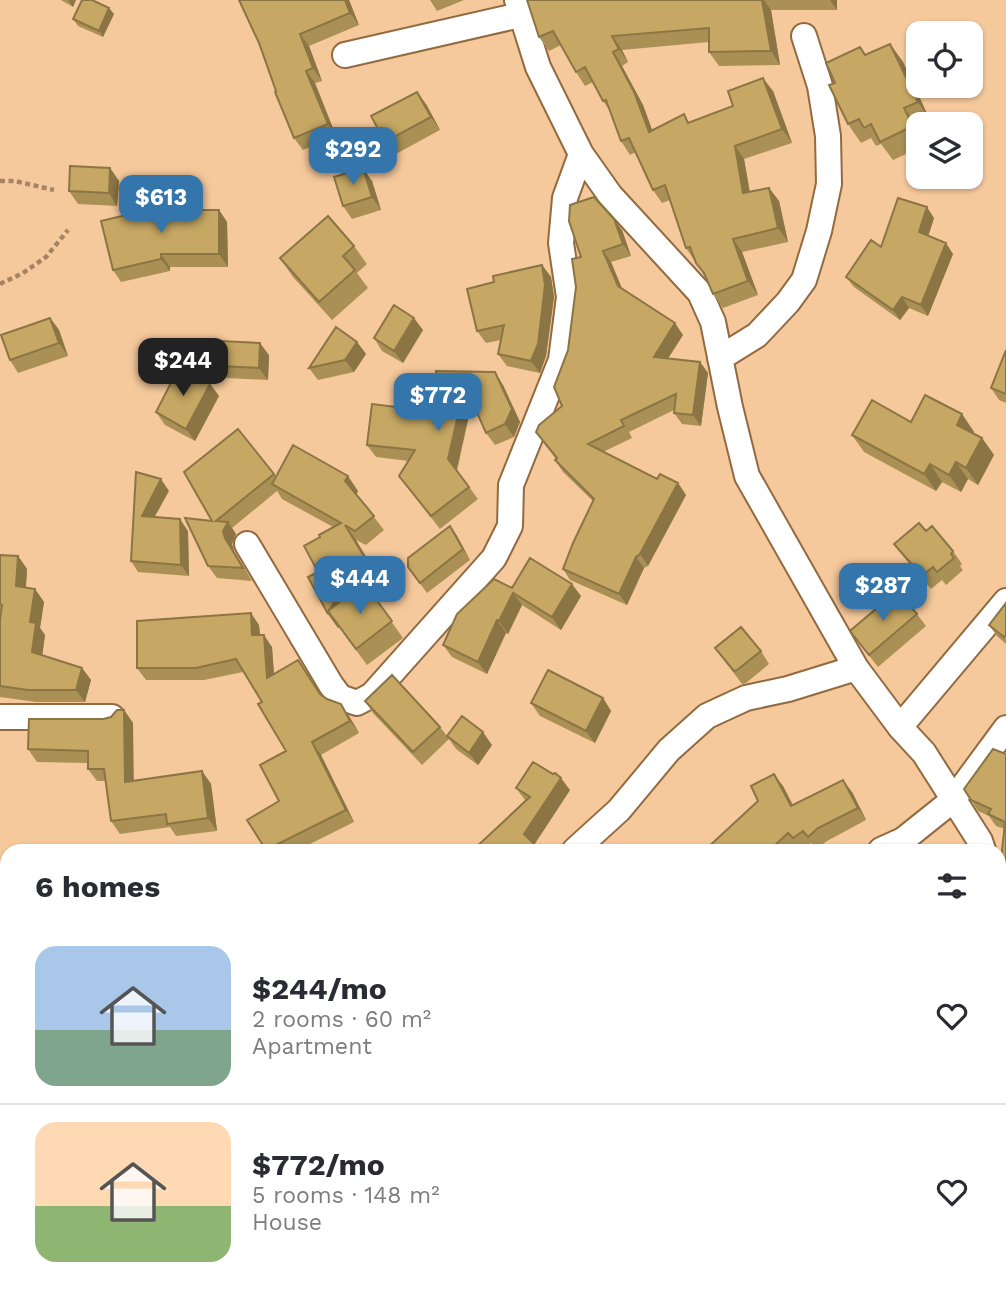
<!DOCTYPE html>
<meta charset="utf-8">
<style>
:root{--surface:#fff;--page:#f2f2f3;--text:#2b2b33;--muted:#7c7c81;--line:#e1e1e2;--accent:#3476ac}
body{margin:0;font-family:"Work Sans",sans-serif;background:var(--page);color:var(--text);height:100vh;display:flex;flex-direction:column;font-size:26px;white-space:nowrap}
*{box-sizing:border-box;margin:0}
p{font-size:23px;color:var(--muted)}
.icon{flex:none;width:38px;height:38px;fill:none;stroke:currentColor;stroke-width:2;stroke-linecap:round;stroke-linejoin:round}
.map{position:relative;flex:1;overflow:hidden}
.drawer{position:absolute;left:0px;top:844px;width:1006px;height:450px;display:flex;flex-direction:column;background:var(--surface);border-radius:21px 21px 0 0;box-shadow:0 2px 5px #0004}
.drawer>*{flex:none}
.tools{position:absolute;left:906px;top:21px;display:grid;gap:14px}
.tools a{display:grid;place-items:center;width:77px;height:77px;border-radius:14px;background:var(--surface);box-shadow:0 2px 5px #0004;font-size:35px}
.price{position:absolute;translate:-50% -60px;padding:0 16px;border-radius:14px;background:var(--accent);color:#fff;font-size:23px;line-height:46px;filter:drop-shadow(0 2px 4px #0008)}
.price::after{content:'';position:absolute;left:50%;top:42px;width:21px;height:16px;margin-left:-10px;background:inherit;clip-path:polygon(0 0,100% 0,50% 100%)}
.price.selected{background:#222;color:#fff}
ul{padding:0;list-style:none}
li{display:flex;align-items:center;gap:21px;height:175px;padding:0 35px}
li+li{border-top:2px solid var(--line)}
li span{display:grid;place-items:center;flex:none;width:196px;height:140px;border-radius:21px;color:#555}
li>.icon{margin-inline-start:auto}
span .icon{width:84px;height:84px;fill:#fffc;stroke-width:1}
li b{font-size:30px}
h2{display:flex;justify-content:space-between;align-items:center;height:84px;padding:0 35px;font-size:30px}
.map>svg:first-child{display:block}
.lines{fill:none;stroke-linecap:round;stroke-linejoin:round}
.street-casing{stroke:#926a40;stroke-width:28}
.path{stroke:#a68463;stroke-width:4.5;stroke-dasharray:5 3.5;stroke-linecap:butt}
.street{stroke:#fff;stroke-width:24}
.wall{fill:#aa9055}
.shaded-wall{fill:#8b7545}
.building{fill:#c6a763;stroke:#8b7545;stroke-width:2}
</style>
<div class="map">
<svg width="1006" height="1292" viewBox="0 0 1006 1292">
<rect width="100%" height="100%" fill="#f6c99c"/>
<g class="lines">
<defs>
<path id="street" d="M517 0 538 67 581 154 610 195 700 293 713 322 730 407 747 476 856 668 900 727 924 753 980 841 983 850
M345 55 520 15
M720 358 757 335 788 302 804 280 819 231 829 184 828 136 820 86 804 36
M247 544 331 685 340 697 357 703 372 695 494 558 510 526 511 485 561 360 569 297 561 243 565 198 581 154
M0 717H112
M900 727 1006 601
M575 850 619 810 669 750 707 716 746 698 788 689 856 668
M881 850 903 840 953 800 1006 728
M999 893 1006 923
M999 1025 1006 980
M999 1082 1006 1081
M286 1292V1286
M864 1292 871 1286"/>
</defs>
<use href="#street" class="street-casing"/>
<path class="path" d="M0 181H15L54 190
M0 284 23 273 46 257 68 230"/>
<use href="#street" class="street"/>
</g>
<path class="wall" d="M61 0H76L73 7Z
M349 0 359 25 309 46 322 81 315 83 336 136 303 150 294 138 259 43Z
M430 0H464L437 11Z
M527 0H837V10H771L780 65 719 66 709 52V42L622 50 628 62 622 66 643 105 652 130 689 122 773 91 792 143 744 159 750 192 769 188 779 201 788 242 742 252 758 295 723 308 713 294 706 278 686 248 670 200 662 203 653 190 636 152 630 155 621 141 610 111 603 101 593 82 585 86 576 72 561 45 549 51 539 37Z
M114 14 103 37 78 26 73 19Z
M890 44 903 62 930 120 922 124H919V126L917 127 919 130V148L893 160 881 144 876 146 871 138 861 143 848 124 835 83 860 47 866 55Z
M426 104 440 130 394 155 385 142Z
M110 168 119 181 117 206 78 204 69 191Z
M372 181 381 210 352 219 343 206Z
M219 210 227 222 228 267H170V271L121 282 113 270Z
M934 218 928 236 953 254 928 316 909 308 900 320 854 287 846 277 881 247Z
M622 230 631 256 611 262 622 289 683 335 668 358 700 362 708 373 701 426 682 424 674 413V410L629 432 632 438 603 452 657 479 678 483 686 495 648 566 644 568 627 605 570 580 563 569 593 501 563 472 555 460 556 459 536 432 562 406 568 350 581 257Z
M354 246 367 264 357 273 368 288 332 320 293 277 280 258Z
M542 265 551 277 554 297 546 356 540 373 507 366 498 354 501 340 486 343 477 331 494 282Z
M50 318 59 330 68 356 18 373 10 360Z
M423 330 403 363 382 351 374 338Z
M357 342 366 354 354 372 318 380 309 368Z
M1006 350V403L999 400 991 388Z
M269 355 268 380 227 378 219 366Z
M210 384 219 396 195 441 165 425 156 412Z
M503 385 520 422 514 437 495 445 486 433 472 402 457 471 478 499 440 529 399 476 409 461 376 457 367 445 437 412Z
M962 414 974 432 973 434 982 438 994 455 978 485 968 479 961 492 942 482 936 491 864 452 852 435 911 422Z
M238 429 276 476 358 491 356 494 384 530 366 545 356 540 375 572 366 586 403 638 367 665 339 627 338 628 328 614 318 572 320 537 333 527 282 499 277 491 232 528 236 534 232 544 234 551 252 581 217 578 208 566 212 521Z
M169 491 155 517 188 531 189 576 138 572 131 561Z
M450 526 457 536 470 560 427 593 408 567Z
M926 531 953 551 962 564 960 566 963 570 946 585 942 580 931 589 903 556 894 544Z
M18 556 27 569 26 588 35 589 44 602 40 628 45 635 42 655 82 668 91 680 85 702H36L0 697V604Z
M512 588 581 596 561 630 522 605 508 634 506 633 487 674 452 657 443 645Z
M1006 603V644L997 636 989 625Z
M917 614 926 626 878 667 850 631Z
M259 625 260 635 272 647 274 674 321 695 349 716 359 733 321 755 354 822 298 850H267L247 820 279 801 286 751 262 702 243 672 204 680H146L137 668Z
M715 648 761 651 769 664 746 683 742 684Z
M603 698 611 711 595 743 540 716 531 703Z
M365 701 440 727 447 736 492 745 478 765 456 749 449 739 422 765 373 713Z
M124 710 133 723V781L202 771 211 784 217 831 176 836 170 827 120 834 111 821 106 781H97L88 769V763L37 762 28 749 111 717Z
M1006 754V879L1000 870 1005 829 996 826 989 816 978 811 964 789Z
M783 786 793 805 852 792 866 820 827 841 816 849 811 843 801 850 797 845 791 850H705Z
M516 788 570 790 534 845 538 850H473L525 800Z
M1006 924V946L1002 948 999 944V926Z
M7 960V1009L0 1005V974Z
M0 1053H7V1116L0 1117Z
M7 1286H85L86 1289 97 1286H206L183 1290 184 1292H0Z"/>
<path class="shaded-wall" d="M68 0H76L73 7Z
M345 0H349L359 25 350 13Z
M762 0H764L771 10 780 65 771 51Z
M830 0H837V10Z
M109 8 114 14 103 37 99 31Z
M300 34 309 46 322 81 313 68Z
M612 36 622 50 628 62 619 49Z
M890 44 903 62 930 120 918 102Z
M613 52 622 66 643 105 658 146 649 132Z
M306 71 315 83 336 136 328 124Z
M763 78 773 91 792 143 782 129Z
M417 92 426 104 440 130 431 117Z
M904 108 917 127 919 130V134L913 126Z
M735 146 744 159 752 207 743 193Z
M110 168 119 181 117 206 109 193Z
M363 168 372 181 381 210 372 197Z
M769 188 779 201 788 242 778 228Z
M927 207 934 218 926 243 919 232Z
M219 210 227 222 228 267 219 254Z
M614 219 622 230 631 256 623 244Z
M733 239 742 252 758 295 748 281Z
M946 243 953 254 928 316 921 305Z
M603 251 611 262 626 298 618 286Z
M161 254 170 267V271L161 259Z
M542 265 551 277 554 297 546 356 540 373 531 361Z
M902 297 909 308 900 320 893 310Z
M50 318 59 330 68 356 59 343Z
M414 318 423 330 403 363 394 351Z
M675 323 683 335 662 368 654 357Z
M357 342 366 354 354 372 345 360Z
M260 343 269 355 268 380 259 368Z
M700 362 708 373 701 426 693 415Z
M495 372 503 385 520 422 514 437 505 424Z
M210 384 219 396 195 441 186 429Z
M465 385 473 397 456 472 448 459Z
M962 414 974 432 969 442 957 425Z
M982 438 994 455 978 485 966 468Z
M956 462 968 479 961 492 949 475Z
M930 464 942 482 936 491 924 474Z
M348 476 358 491 356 496 345 481Z
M161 479 169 491 149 527 142 516Z
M678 483 686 495 648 566 640 554Z
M180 519 188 531 189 576 181 565Z
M228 522 236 534 232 544 234 551 252 581 225 538 223 531Z
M345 525 356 540 375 572 339 626 329 612Z
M450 526 457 536 470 560 463 549Z
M18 556 27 569 25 599 16 586Z
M636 557 644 568 627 605 619 594Z
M572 584 581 596 561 630 552 617Z
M35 589 44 602 40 628 45 635 41 665 32 652 30 622Z
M513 593 522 605 508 634 499 621Z
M329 612 339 627 338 628 328 614Z
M251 613 259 625 261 648 252 635Z
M497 620 506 633 487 674 478 662Z
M264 635 272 647 275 690 267 678Z
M82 668 91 680 85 702 76 690Z
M603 698 611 711 595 743 586 731Z
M341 704 349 716 359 733 350 721Z
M124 710 133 723 134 794 125 782Z
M483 732 492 745 478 765 469 753Z
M312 742 321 755 354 822 346 810Z
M202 771 211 784 217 831 208 818Z
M774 774 783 786 799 818 791 806Z
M561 778 570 790 534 845 524 834Z
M843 780 852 792 866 820 858 808Z
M175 1286H180L184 1292H179Z
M263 1286H270L271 1292H264Z
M488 1286H499L498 1292H488Z
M594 1286H599L602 1292H594Z
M771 1286H781L785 1292H774Z"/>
<path class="building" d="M82 0H92L109 8 99 31 73 19Z
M239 0H345L350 13 300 34 313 68 306 71 328 124 294 138 275 92 276 91 259 43Z
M527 0H762L771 51 709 52V28L612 36 619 49 613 52 634 92 649 132 684 114 688 123 733 106 728 91 763 78 782 129 735 146 743 193 769 188 778 228 733 239 748 281 713 294 704 273 696 263 690 247 686 248 665 185 653 190 629 138 621 141 606 100 603 101 585 67 576 72 553 31 539 37Z
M890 44 918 102 904 108 913 126 880 142 871 124 864 128 859 119 848 124 829 85 835 83 826 63 860 47 865 55Z
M417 92 431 117 385 142 371 116Z
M70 166 110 168 109 193 69 191Z
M363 168 372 197 343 206 334 177Z
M594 197 614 219 623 244 603 251 618 286 675 323 654 357 700 362 693 415 674 413 676 394 621 420 624 426 588 444 657 479 660 474 678 483 640 554 636 557 619 594 563 569 573 543 594 499 555 460 557 458 536 432 539 425 562 406 554 387 568 350 576 287 572 259 581 257 569 221 570 205Z
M898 198 927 207 919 232 946 243 921 305 902 297 893 310 846 277 871 240 881 247Z
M147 210H219V254H161V259L113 270 101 221Z
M328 216 354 246 343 256 355 270 319 302 280 258Z
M542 265 545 285 538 344 531 361 498 354 504 325 477 331 467 289 494 282 493 276Z
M394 305 414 318 394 351 374 338Z
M50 318 59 343 10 360 1 335Z
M336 327 357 342 345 360 309 368Z
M220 341 260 343 259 368 219 366Z
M1006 350V394L991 388Z
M179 367 210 384 186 429 156 412Z
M436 371 495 372 512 409 505 424 486 433 465 385 448 459 469 487 431 516 399 476 415 450 367 445 372 404 438 412 436 411Z
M925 395 962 414 957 425 982 438 966 468 956 462 949 475 930 464 924 474 852 435 872 400 911 422Z
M238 429 274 474 216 521 228 522 223 531 225 538 243 568 208 566 185 518 212 521 184 472Z
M293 445 348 476 345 481 374 516 355 531 345 525 365 558 328 611V614L308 577 318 572 304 546 320 537 319 535 341 523 272 484Z
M136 472 161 479 142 516 180 519 181 565 131 561Z
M919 523 926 531 932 526 953 551 951 554 954 558 937 572 933 567 922 576 894 544Z
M450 526 463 549 420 583 408 567V558Z
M0 555 18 556 16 586 35 589 30 622 36 623 32 652 82 668 76 690H28L0 686V619L2 605 0 604Z
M530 558 572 584 552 617 513 593 499 621 497 620 478 662 443 645 457 614 494 579 512 588Z
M364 583 392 621 356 649 328 611Z
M897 591 917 614 869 655 850 631Z
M1006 603V635L1004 637 989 625Z
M251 613 252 635H264L267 678 298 660 320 694 327 699 341 704 350 721 312 742 346 810 266 850 247 820 279 801 260 765 286 751 258 704 262 702 236 659 196 668H137V621Z
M741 627 761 651 737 670 734 671 715 648Z
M548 670 603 698 586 731 531 703Z
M392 675 440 727 413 752 365 701Z
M117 710H124L125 782 202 771 208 818 167 824 166 814 111 821 104 769H88V751L28 749 29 719H103L111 717Z
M462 716 483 732 469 753 447 736Z
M993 749 1006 754V877L1000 870 1005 822 988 814 991 809 971 800 964 789Z
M533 762 553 774 555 773 561 778 524 834 534 844 527 850H473L530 797 516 788Z
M774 774 791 806 843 780 858 808 818 828 808 837 803 831 793 838 788 833 770 850H705L758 801 751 786Z
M1006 924V932L999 934V926Z
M7 960V1001L0 997V974Z
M0 1053H7V1099H0Z
M7 1228V1286H80L81 1290 97 1286H175V1287L150 1292H0V1230Z
M218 1286H263L264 1292H219Z
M462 1286H488V1292H461Z
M538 1286H594V1292H538Z
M655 1286H771L772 1289 776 1286H779V1292H655Z
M882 1287 886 1292H875Z
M901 1287 904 1292H895Z"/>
</svg>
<div class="tools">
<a><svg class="icon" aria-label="locate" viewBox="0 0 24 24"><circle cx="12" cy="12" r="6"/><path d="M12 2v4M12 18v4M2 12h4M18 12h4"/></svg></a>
<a><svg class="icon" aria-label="layers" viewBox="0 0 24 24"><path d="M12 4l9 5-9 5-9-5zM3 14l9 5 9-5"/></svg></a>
</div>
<b class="price" style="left:353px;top:187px">$292</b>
<b class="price" style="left:161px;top:235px">$613</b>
<b class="price selected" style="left:183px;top:398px">$244</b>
<b class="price" style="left:438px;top:433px">$772</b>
<b class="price" style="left:360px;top:616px">$444</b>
<b class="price" style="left:883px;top:623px">$287</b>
<section class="drawer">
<h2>6 homes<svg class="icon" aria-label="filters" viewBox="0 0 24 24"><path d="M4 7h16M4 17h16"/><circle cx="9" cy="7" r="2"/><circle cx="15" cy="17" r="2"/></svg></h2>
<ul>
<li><span style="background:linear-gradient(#a9c7e8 60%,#7fa58c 0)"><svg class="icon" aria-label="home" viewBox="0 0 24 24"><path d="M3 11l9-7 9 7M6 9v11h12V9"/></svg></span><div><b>$244/mo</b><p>2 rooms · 60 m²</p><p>Apartment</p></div><svg class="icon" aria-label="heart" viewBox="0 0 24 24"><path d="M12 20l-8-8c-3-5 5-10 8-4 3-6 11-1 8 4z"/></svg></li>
<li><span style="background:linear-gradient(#ffd9b3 60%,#8fb573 0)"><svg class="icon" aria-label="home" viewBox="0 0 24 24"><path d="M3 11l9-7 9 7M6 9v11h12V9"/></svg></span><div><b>$772/mo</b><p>5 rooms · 148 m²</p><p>House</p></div><svg class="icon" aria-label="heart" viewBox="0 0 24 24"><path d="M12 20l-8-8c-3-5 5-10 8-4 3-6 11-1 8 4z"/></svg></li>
</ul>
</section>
</div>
